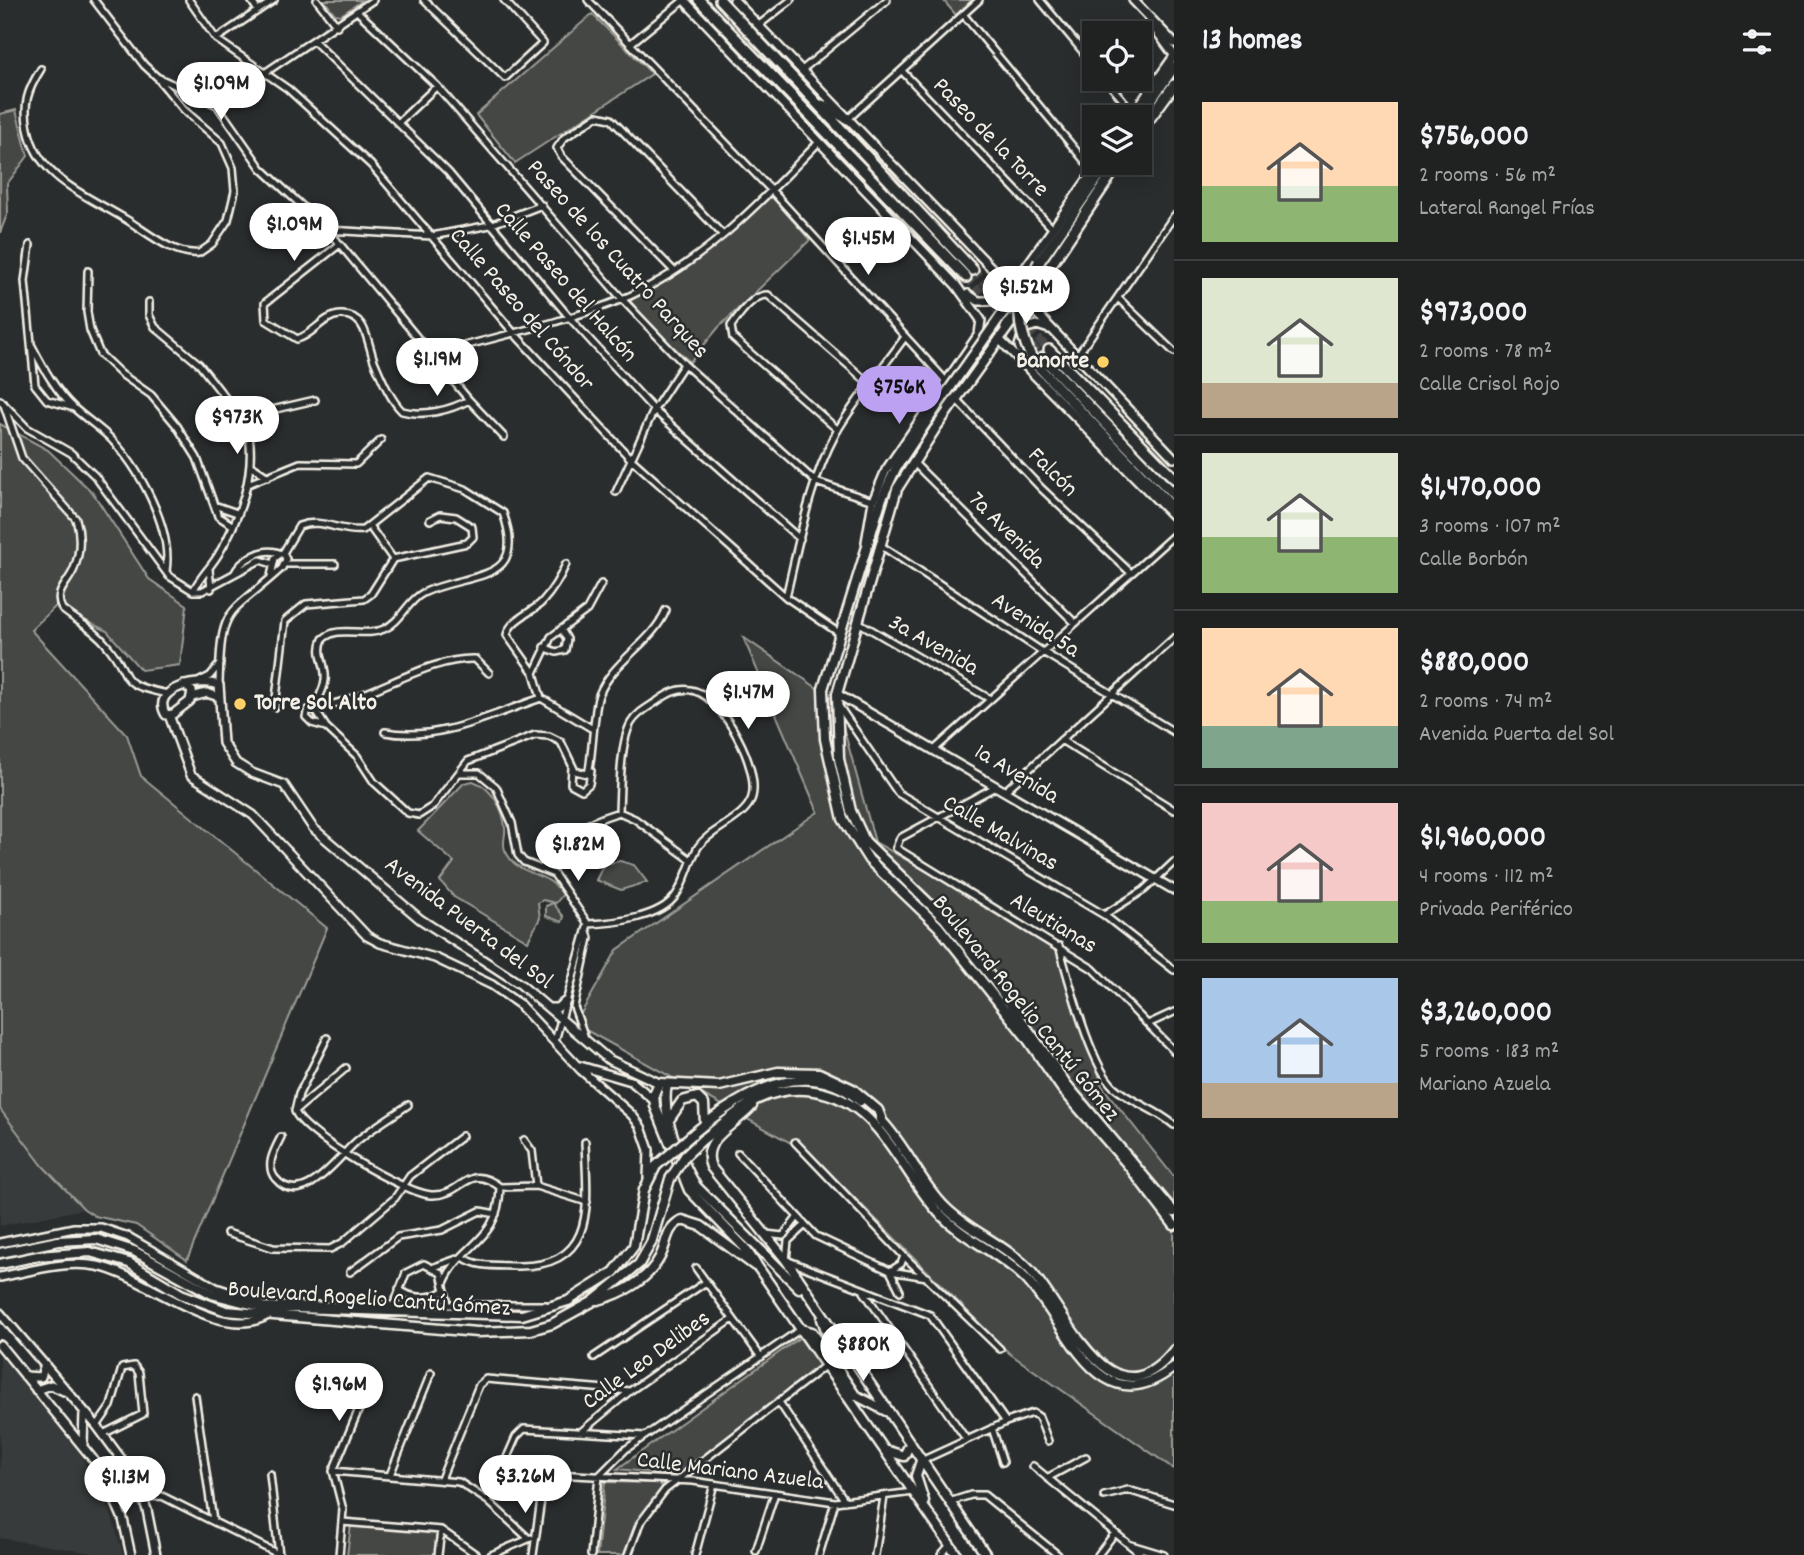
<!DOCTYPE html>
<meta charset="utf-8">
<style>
:root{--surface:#202222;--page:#282a2a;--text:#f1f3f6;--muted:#a2a4a5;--line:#3d3f40;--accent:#bca0f2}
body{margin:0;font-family:Dekko,sans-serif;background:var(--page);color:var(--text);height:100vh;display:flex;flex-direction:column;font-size:26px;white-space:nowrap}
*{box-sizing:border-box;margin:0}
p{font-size:23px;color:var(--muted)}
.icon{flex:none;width:38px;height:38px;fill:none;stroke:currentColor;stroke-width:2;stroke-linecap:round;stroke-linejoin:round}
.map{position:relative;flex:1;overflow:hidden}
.panel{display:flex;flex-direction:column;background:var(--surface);width:630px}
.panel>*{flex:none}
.controls{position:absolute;left:1082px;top:21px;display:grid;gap:14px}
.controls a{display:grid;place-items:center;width:70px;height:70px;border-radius:0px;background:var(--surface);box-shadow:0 4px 18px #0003,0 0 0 2px var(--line);font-size:35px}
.price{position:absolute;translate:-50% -60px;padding:0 16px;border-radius:24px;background:#fff;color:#222;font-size:23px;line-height:46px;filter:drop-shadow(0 2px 4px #0008)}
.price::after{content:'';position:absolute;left:50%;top:42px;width:21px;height:16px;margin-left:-10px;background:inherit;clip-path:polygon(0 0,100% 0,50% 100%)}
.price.selected{background:var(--accent);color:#111}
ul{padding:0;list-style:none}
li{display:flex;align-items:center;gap:21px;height:175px;padding:0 28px}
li+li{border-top:2px solid var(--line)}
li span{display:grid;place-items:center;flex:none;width:196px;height:140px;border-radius:0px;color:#555}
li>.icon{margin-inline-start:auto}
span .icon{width:84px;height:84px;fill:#fffc;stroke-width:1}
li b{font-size:30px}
h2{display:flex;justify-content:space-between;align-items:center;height:84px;padding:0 28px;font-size:30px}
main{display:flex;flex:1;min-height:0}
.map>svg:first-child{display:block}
.built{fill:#373a3a}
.green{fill:#444645;stroke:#9c9c96;stroke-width:2}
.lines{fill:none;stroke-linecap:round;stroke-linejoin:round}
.primary-tunnel{stroke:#484a4a;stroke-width:9;stroke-dasharray:9 4.5;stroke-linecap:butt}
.minor-casing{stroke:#f4f1e8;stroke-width:10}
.tertiary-casing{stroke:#f4f1e8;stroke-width:12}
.secondary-casing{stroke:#f4f1e8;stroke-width:13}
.primary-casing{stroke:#f4f1e8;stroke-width:14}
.minor{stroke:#2a2d2e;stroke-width:5}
.tertiary{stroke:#2a2d2e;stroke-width:7}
.secondary{stroke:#2a2d2e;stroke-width:8}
.primary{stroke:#2a2d2e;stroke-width:9}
.secondary-bridge-casing{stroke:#f4f1e8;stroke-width:13;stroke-linecap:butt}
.primary-bridge-casing{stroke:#f4f1e8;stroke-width:14;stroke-linecap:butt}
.secondary-bridge{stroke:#2a2d2e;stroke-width:8}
.primary-bridge{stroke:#2a2d2e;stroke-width:9}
.poi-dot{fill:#ffd166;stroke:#2a2d2e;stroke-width:2.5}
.labels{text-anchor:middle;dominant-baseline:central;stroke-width:5;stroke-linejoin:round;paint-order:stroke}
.street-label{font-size:24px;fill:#f4f1e8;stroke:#2a2d2e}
.poi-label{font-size:24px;font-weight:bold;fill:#f4f1e8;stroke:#2a2d2e;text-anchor:end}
</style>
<main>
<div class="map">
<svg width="1174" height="1555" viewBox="0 0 1174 1555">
<rect width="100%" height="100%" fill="#2a2d2e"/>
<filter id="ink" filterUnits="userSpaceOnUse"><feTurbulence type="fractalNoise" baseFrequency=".0143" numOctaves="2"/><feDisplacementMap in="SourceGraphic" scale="14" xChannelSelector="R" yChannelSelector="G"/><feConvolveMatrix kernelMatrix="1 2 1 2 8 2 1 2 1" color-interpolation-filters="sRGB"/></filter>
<g filter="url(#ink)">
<path class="built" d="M0 1109 43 1166 84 1209 0 1226Z
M0 1353 79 1452 110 1510 123 1555H104L0 1538Z"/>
<path class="green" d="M324 0H363L341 15 335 14Z
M943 0H972L956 15Z
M592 14 652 74 515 163 476 115Z
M16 110 28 156 7 184 8 212 0 233V114Z
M767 198H773L810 240 718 328 690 362 659 334 630 301 679 273Z
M0 424 48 450 93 493 149 579 187 605 180 665 141 670 107 631 56 606 31 630 127 735 141 776 327 928 187 1260 136 1225 95 1216 84 1209 43 1166 0 1109Z
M743 637 836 701 875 842 1062 948 1102 1086 1174 1177V1469L1009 1353 811 1154 575 1024 617 950 818 812Z
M473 781C491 787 504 809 505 828 506 836 502 843 505 850 518 879 545 868 563 894L556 903 543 900 538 903 540 918 528 941 454 897 440 881 454 862 418 831 464 783Z
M620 861 634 865 647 882 621 890 596 880 604 864Z
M553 903 564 917 562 922 546 916V906Z
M802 1336 822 1366 677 1475 617 1469Z
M605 1482 659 1483 663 1487 635 1526 624 1555H597Z
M351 1525 438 1531 435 1555H347Z"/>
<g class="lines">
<path class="primary-tunnel" d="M973 270 1049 350
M966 277 1043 358"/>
<defs>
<path id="minor" d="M94 0 144 65 157 77 217 105 261 168 328 230 469 400 504 437
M189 0 216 39 288 89 371 165 513 332 630 458 786 597 839 633
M251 0 258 11
M317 0 337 26
M424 0 505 78 543 43 504 0
M588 0 772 191 946 381
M1040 0 1094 65
M357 11 437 86 622 299 684 364 816 482 873 501
M963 14 1093 171
M759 25 791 0
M216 39 274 0
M314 41 448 172 569 317 654 410 800 539
M630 44 684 0
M41 69C27 91 23 104 28 129 38 179 88 196 127 220 147 232 174 256 199 253L212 244 228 220 235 191 233 168 222 143 184 110 159 80
M802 70 887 0
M902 71 1053 229
M1105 79 1134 113
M217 105 373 0
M848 119 979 0
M399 122 437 86
M328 230 432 236 490 225 542 205
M340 244 265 303 266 320 297 339C313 335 323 316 340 315 368 313 367 345 375 363 382 379 390 399 402 411 423 417 451 410 469 400
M30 245 25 281 35 385 47 400 74 408
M88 271 87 312 90 330 100 354 121 374 151 395 177 426 197 458 218 516 232 525
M674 271 561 156 557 148 564 138 597 116 611 119 722 234
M1118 298 1174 352
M149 302V315L155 327 199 364 238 414
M32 346C44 369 56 391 74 408 85 418 97 426 108 436 138 465 173 528 166 571
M431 355C494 337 559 324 620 300 698 269 762 201 819 142
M1077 356 1174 216
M956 399 1041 488 1131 573
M0 400 27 428 71 453 95 476 169 576 193 591H202L260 560 273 564
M4 405 22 458 76 519C81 535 80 553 74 569 68 584 53 592 62 609 76 621 93 628 105 643 136 678 112 683 168 694
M237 419a7 7 0 1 1 14 0a7 7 0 1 1-14 0Z
M250 415 315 400
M838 430 733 338 731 326C739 315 753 294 768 295L871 385
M913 462 1075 623
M250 465 268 477
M248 484 300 463 356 464 381 440
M616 492 654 410 684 364
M214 505 237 513
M370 527 393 559
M880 545 1043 652 1174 732
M283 553 299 526C322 517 340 533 363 530L429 478 465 489 503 513C529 585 470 571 423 593 407 601 402 621 384 629 364 638 339 624 323 639 316 654 327 665 325 680 324 690 318 699 314 708L308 710 306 717 312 723 326 727
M285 564H335
M566 564C560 578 553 590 542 602 532 613 510 619 507 635L534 673 541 698 591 728
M209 569 211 589
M234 574C241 559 264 547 279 553
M271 576 275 558 282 553
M193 591C200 577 210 568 218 555 240 519 258 469 247 426
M786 597C799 542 809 483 836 433 855 400 883 368 905 337
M858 622 990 699
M544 647 556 652 565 650 567 639 561 629
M534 673 551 637 587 610 601 584
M200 681 210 676 220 664
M219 685C221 603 226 619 282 568L286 559 283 553
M838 705 898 793 1104 915 1174 970
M275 707 285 621 306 604 364 599 371 594 393 559 467 543 473 537 472 527 456 517 440 515 430 520
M314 708 326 727 357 756 374 782 408 813 419 815 433 806 468 761 535 735 549 736 561 742 575 771 587 774C592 770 593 711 599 695 613 660 652 644 666 610
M314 708C369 701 426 657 475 659L489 673
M385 732C438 742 491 715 541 698
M1061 740 1174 810
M935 749 1174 535
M572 767 571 784 582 790 589 784 591 771
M459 773H479L496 787 512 823 518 855 524 862 554 874 588 924 555 1041
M997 786 900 838 896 848 1093 969 1174 1051
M1005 791 1174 638
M619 812 635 819 691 860
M543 867C568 836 580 824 619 812
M1104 915 1144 890 1174 862
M588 924C614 923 661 918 676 895 686 881 689 862 698 847 711 828 746 819 752 797 760 768 723 699 695 691 680 686 667 694 656 702 647 708 637 713 631 723 620 742 620 789 619 812
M1059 946C1069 980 1090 1065 1114 1087 1132 1103 1156 1109 1174 1125
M1148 1024 1174 1012
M585 1038 574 1007 589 938 587 931
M295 1111C302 1134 408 1195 432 1195 463 1196 467 1161 500 1187
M295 1111 299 1094 327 1038
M295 1111 346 1068
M281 1137C275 1149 265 1165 275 1178 303 1212 339 1155 358 1140 374 1127 391 1117 408 1105
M524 1140 532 1151 536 1186
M795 1142 904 1256 1000 1349
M738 1153 816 1236 890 1271 927 1277
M500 1187 536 1186 587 1202
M804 1226 788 1241 786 1260 930 1315 1006 1422
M227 1233 273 1248 330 1249 342 1243 395 1198 410 1176 462 1136
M766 1234 783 1236 797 1218
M463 1257C478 1268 499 1265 516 1266 599 1268 587 1201 585 1142
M434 1267 460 1258
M696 1268 761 1357
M350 1272 398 1237 442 1230 480 1211 496 1214
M444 1283C461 1242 499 1244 500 1187
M399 1289C411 1300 432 1299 444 1291
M900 1291 890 1271 901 1264 904 1256
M864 1292 966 1439
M280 1305H546
M394 1305 406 1273 424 1264 441 1273 448 1304
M594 1357 706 1282
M195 1396 213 1521
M779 1402 845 1501
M97 1426 111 1406 122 1368 134 1366 139 1373 143 1414 103 1434
M992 1428 1003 1462
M582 1431 630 1391 733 1319
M921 1461 1006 1422 1033 1413 1039 1417 1048 1441
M1033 1466 1142 1555
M333 1471 459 1482 488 1501 528 1538
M270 1474 279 1555
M390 1475 431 1373
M1047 1478 1086 1457
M441 1479 479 1385 486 1379 630 1391
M1104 1496 1128 1490 1174 1504
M143 1497 162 1496 280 1555
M488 1501 516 1437 524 1429 645 1436
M949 1502 971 1495H984L1058 1555
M342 1522 441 1530 477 1555
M1131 1545 1164 1555
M756 1551 775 1493
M339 1555 343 1510 333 1471 369 1385
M438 1555 441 1530
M491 1555 531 1538
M533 1555 543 1486 554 1474 693 1481 835 1502 913 1492
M591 1555 599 1476 626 1449 801 1329
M628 1555 640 1523 665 1490 826 1365
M695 1555 714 1484
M819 1555 835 1502
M875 1555 884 1497
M941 1555 950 1545
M1098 1555 1114 1534"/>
<path id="tertiary" d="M684 0 956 285 981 320 979 334 886 470 873 501 866 542
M734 0 1004 281H1013L1021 274 1099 163
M1133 0 1174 43
M1150 22 1174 55
M1131 117 1174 56
M968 294 978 301H993L999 290 997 276
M1026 302 1174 458
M999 339 1174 517
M1025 362 1019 346 1024 329 1037 325 1049 329
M184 685 192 691 190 701 173 714 166 715C149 687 202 678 219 685L223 743 236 763 252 773 284 785 313 828 420 919 520 984 608 1059 659 1083
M837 694 1174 890
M192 697 207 693 219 697
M169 715 191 775 253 815 367 936 380 943 435 958 492 985 519 1004 581 1070 632 1115 641 1127 649 1150 648 1178
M549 1008H557L566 1001
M580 1066 631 1081 654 1100
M0 1243 74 1228H101L128 1237 216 1288 258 1302 263 1307
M0 1277C31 1271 65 1260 97 1266 146 1275 219 1344 268 1315
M0 1313 97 1426 136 1479 147 1510 156 1555
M0 1345 101 1469 123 1519 131 1555
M25 1376 41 1377 45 1364
M36 1390 51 1385 64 1391
M83 1444 84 1411
M113 1493 126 1502 143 1497"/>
<path id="secondary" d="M1004 281 1008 299 1005 326
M1021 309 935 429 897 489 837 694 839 759 851 811 865 841 945 919 992 978 1067 1085 1174 1212
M946 381 951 394 948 405
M936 408 896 468 882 498 823 689 825 739 843 819 869 860 938 926 1026 1037 1062 1089 1128 1165 1174 1225
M667 1085C660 1115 681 1160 696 1186L799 1288
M752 1106C736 1125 699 1139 711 1167L786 1260 986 1555
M880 1119C906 1145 920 1183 947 1209 971 1232 1004 1244 1028 1268 1065 1305 1109 1432 1174 1350
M669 1120 682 1101 697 1097 704 1104 705 1124
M883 1123 878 1110 853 1089 819 1073 778 1072 719 1086 659 1083 654 1094 655 1106 689 1190 744 1247 957 1555
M694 1133C739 1095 806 1054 860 1101
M702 1140C720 1127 738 1109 758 1099 775 1091 795 1088 814 1091 879 1100 900 1171 939 1213 964 1239 998 1252 1024 1277 1067 1319 1096 1429 1174 1367
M0 1253 58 1241 96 1239 134 1251 212 1294 263 1307 522 1315 568 1301 614 1272 634 1246 644 1190 656 1166
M0 1264 38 1256 90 1252 129 1263 181 1294 226 1311 477 1332 531 1330 552 1324 592 1302 639 1264 651 1243 670 1179
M598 1300C622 1294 648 1280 660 1257 668 1242 665 1228 682 1220L701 1226 755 1266
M822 1319 835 1354 829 1363
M801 1329 812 1332 855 1395 886 1411
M888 1451 904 1456 910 1444
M921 1461 916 1476 924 1501"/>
<path id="primary" d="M699 0 966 277
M720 0 973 270
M822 105 848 119
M1139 117 1174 67
M1139 133 1174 85
M1039 262 1108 163
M1026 302 1119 163
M1049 350 1174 478
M1043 358 1174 495
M1033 361 1174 509"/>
</defs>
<use href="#minor" class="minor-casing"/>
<use href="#tertiary" class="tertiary-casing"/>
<use href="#secondary" class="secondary-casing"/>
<use href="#primary" class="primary-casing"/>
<use href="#minor" class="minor"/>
<use href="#tertiary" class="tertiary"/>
<use href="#secondary" class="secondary"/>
<use href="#primary" class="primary"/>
<defs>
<path id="secondary-bridge" d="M936 408 1031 273
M656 1166 694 1133
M670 1179 685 1156 702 1140"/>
<path id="primary-bridge" d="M1033 361C1013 318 1017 303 1039 262"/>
</defs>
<use href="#secondary-bridge" class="secondary-bridge-casing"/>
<use href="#primary-bridge" class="primary-bridge-casing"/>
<use href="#secondary-bridge" class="secondary-bridge"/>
<use href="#primary-bridge" class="primary-bridge"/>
</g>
</g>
<g class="poi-dot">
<circle cx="1103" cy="362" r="7"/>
<circle cx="240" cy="704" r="7"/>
</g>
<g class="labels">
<g class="street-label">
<text transform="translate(990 138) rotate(46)">Paseo de la Torre</text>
<text transform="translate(617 260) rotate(48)">Paseo de los Cuatro Parques</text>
<text transform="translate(565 283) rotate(49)">Calle Paseo del Halcón</text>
<text transform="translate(521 310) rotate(49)">Calle Paseo del Cóndor</text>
<text transform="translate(1052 473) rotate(45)">Falcón</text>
<text transform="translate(1006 531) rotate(45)">7a Avenida</text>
<text transform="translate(1035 626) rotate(33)">Avenida 5a</text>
<text transform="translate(933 646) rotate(30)">3a Avenida</text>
<text transform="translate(1016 775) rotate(31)">1a Avenida</text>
<text transform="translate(1000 834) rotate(30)">Calle Malvinas</text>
<text transform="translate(468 924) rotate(37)">Avenida Puerta del Sol</text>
<text transform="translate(1053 924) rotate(31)">Aleutianas</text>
<text transform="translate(1025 1009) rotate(51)">Boulevard Rogelio Cantú Gómez</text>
<text transform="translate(369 1300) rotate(4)">Boulevard Rogelio Cantú Gómez</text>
<text transform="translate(647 1361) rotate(-36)">Calle Leo Delibes</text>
<text transform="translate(730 1472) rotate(7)">Calle Mariano Azuela</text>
</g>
<g class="poi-label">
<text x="1089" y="362">Banorte</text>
<text x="254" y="704" text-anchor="start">Torre Sol Alto</text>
</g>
</g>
</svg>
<div class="controls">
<a><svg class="icon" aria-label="locate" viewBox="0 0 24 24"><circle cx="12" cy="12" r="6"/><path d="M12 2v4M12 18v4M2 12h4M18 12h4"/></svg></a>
<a><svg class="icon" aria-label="layers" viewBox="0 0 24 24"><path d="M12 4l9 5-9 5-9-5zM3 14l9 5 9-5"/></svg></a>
</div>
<b class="price" style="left:221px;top:122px">$1.09M</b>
<b class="price" style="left:294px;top:263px">$1.09M</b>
<b class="price" style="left:868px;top:277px">$1.45M</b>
<b class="price" style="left:1026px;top:326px">$1.52M</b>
<b class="price" style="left:437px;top:398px">$1.19M</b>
<b class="price selected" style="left:899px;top:426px">$756K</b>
<b class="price" style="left:237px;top:456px">$973K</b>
<b class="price" style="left:748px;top:731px">$1.47M</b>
<b class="price" style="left:578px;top:883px">$1.82M</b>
<b class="price" style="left:863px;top:1383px">$880K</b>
<b class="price" style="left:339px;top:1423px">$1.96M</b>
<b class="price" style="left:525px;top:1515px">$3.26M</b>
<b class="price" style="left:125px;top:1516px">$1.13M</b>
</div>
<section class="panel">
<h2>13 homes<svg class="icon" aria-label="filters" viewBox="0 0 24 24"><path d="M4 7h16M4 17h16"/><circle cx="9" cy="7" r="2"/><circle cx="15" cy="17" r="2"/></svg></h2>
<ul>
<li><span style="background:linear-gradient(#ffd9b3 60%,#8fb573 0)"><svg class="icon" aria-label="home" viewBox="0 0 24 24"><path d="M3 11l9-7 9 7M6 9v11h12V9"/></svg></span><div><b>$756,000</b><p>2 rooms · 56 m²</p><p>Lateral Rangel Frías</p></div></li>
<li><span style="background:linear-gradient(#dfe7d0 75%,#b9a48a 0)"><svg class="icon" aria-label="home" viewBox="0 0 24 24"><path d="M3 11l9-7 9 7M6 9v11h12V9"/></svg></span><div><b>$973,000</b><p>2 rooms · 78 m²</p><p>Calle Crisol Rojo</p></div></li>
<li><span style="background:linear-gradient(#dfe7d0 60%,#8fb573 0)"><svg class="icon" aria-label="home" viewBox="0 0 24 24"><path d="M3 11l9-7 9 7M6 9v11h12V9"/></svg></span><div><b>$1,470,000</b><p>3 rooms · 107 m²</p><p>Calle Borbón</p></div></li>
<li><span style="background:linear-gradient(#ffd9b3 70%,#7fa58c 0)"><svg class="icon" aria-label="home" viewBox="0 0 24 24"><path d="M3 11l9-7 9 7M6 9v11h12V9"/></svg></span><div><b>$880,000</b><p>2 rooms · 74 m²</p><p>Avenida Puerta del Sol</p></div></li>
<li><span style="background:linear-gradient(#f6c9c9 70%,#8fb573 0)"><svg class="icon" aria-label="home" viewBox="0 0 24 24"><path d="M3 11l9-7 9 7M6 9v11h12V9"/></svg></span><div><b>$1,960,000</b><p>4 rooms · 112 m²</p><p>Privada Periférico</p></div></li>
<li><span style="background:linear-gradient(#a9c7e8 75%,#b9a48a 0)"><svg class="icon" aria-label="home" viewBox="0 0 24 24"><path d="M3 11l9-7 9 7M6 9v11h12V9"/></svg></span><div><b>$3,260,000</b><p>5 rooms · 183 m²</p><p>Mariano Azuela</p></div></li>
</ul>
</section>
</main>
